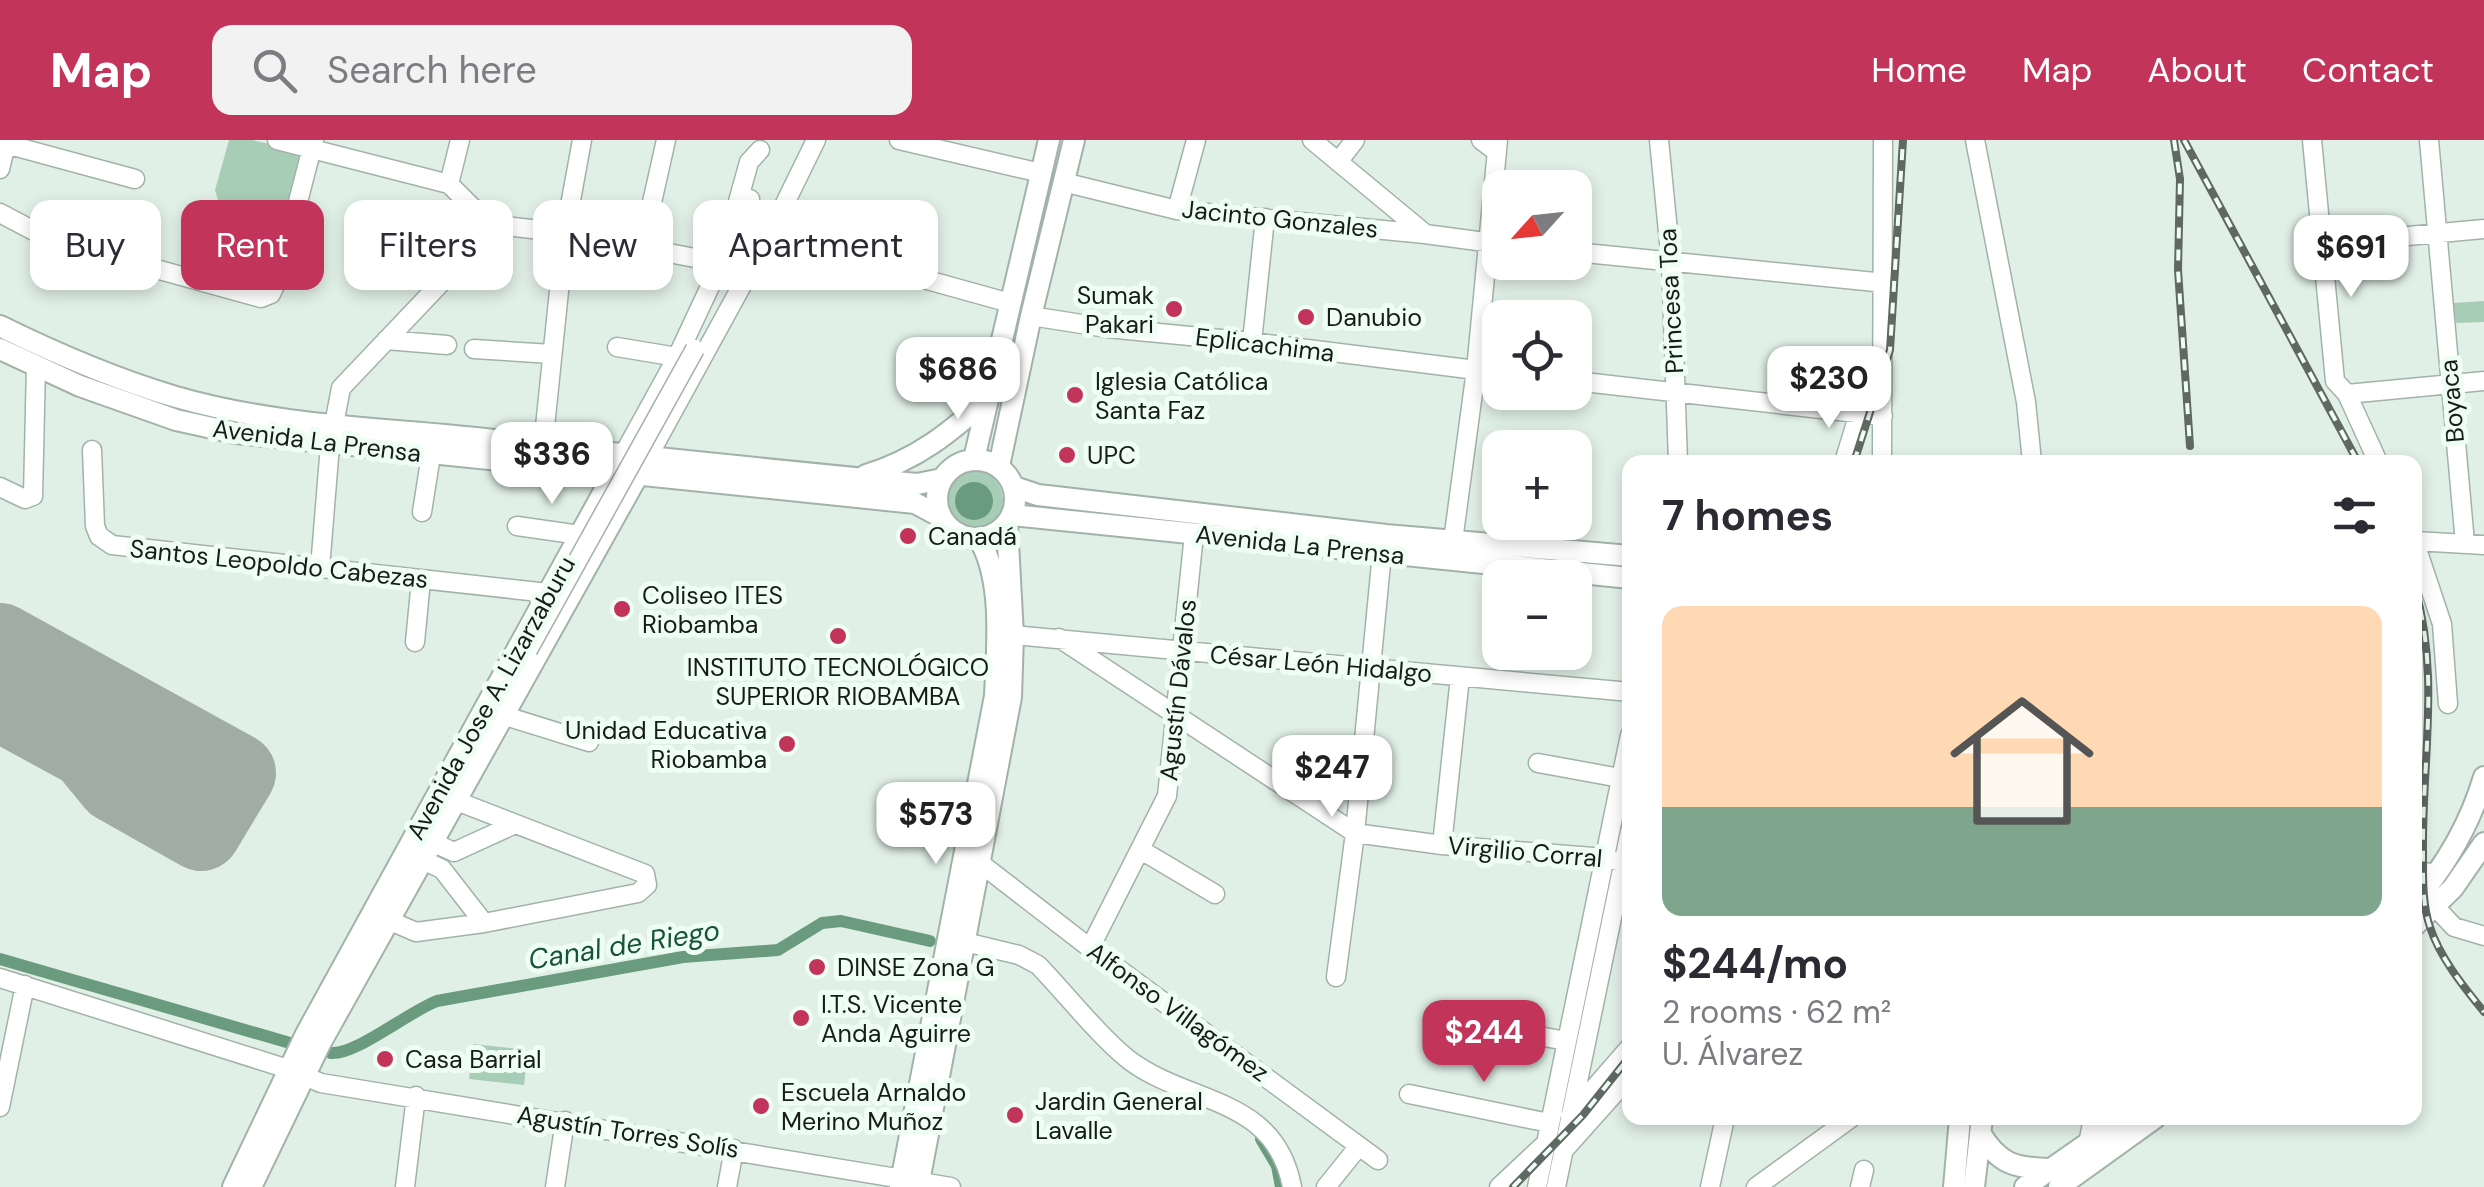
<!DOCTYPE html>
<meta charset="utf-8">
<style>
:root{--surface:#fff;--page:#f2f2f3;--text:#2b2b33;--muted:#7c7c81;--accent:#c3345b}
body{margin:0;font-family:"DM Sans",sans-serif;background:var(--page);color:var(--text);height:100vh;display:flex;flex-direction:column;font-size:38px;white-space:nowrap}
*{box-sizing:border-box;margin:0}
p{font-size:32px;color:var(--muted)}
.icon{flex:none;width:55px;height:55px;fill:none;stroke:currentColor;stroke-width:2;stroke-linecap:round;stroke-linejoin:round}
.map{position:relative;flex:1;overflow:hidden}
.details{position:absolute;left:1622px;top:315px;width:800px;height:670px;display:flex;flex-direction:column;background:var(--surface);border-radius:20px;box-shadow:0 5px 15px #0003}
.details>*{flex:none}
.hud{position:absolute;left:30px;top:60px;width:950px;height:90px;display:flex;gap:20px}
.needle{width:65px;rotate:243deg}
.buttons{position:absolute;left:1482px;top:30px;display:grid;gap:20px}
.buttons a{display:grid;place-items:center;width:110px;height:110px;border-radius:20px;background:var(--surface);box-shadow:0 5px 15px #0003;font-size:50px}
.price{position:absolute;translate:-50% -85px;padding:0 22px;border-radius:20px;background:#fff;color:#222;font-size:32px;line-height:65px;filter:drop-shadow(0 2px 5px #0008)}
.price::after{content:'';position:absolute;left:50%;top:60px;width:30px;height:22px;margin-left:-15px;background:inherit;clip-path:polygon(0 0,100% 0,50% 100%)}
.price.active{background:var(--accent);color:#fff}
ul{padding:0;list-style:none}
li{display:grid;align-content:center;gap:20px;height:530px;padding:0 40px}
li span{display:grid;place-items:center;height:310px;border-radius:20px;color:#555}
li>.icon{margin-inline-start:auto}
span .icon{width:180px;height:180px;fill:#fffc;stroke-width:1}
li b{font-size:42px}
h2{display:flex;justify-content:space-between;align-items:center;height:120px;padding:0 40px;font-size:42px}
.chip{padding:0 35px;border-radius:20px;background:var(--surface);box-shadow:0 5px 15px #0003;font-size:35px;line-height:90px}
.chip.active{background:var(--accent);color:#fff}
header{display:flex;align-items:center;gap:60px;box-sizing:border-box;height:140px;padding:0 50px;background:var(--accent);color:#fff}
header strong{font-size:48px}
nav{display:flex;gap:55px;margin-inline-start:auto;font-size:35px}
.search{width:700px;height:90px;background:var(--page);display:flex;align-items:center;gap:25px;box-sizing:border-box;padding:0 35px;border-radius:20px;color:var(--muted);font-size:38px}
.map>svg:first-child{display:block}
.green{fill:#a8cdb7}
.water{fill:#6a9b7f}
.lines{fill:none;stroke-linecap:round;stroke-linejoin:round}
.canal{stroke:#6a9b7f;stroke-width:12}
.runway{stroke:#a0aca4;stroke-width:80}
.minor-casing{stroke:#a3b2a9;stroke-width:21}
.major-casing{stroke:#a3b2a9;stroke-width:24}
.minor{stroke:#fff;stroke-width:18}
.major{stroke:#fff;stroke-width:20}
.rail-casing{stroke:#5f6862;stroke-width:8}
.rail{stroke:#effef4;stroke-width:4;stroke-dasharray:11;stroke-linecap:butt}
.minor-bridge-casing{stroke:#a3b2a9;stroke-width:21;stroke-linecap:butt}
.minor-bridge{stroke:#fff;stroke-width:18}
.poi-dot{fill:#c3345b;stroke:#effef4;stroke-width:4}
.labels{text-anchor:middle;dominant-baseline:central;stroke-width:10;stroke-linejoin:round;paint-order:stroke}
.street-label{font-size:25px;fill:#161c18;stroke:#effef4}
.poi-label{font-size:25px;fill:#161c18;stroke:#effef4;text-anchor:start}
.water-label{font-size:28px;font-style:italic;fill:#175337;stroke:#effef4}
</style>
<header>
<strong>Map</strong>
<div class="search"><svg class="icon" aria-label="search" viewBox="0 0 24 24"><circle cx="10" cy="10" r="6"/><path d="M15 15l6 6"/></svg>Search here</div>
<nav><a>Home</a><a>Map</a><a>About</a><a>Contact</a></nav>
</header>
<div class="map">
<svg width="2484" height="1047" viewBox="0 0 2484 1047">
<rect width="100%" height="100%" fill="#e1f0e7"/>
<path class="green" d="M229 0H252L305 12 264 146 189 126 203 87 218 81 222 74 215 50Z
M2484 161V182L2456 183 2453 163Z
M945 360a29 29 0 1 1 58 0a29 29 0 1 1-58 0Z
M473 904 528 910 524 945 469 939Z"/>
<path class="water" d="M955 361a19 19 0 1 1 38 0a19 19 0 1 1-38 0Z"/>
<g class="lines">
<path class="canal" d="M0 819 290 903
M331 913C356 915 408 872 437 861L683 817 778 810 822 783 841 781 930 801
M1261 999 1277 1026 1281 1047"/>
<path class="runway" d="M0 503 236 633 201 691 116 643 88 609 0 561"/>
<defs>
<path id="minor" d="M277 0 449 44
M899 0 1041 33
M1312 0 1423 92
M1481 0 1497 12
M1659 0 1671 122 1678 322
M1975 0 2026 262 2032 322
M2312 0 2335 241 2347 254 2378 322
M2429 0 2465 403
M6 4 135 39
M1338 22 1355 0
M0 29 7 0
M1063 42 1177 70 1425 94 1500 104
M449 44 489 84
M449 44 460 0
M1177 70 1196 0
M0 73 51 100 261 158 271 154 278 139 314 0
M489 84 565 93 721 123
M769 96 1010 163
M2322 104 2484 89
M642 107 666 0
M1575 112 1885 143
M738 128 750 59
M1031 176 1107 188 1252 202 1500 233
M386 200 447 205
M1252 202 1265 78
M617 207 677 217
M474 209 552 214
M1575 241 1883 276
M2347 254 2484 241
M543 306 565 93 582 0
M92 310 95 386 99 396 112 405 548 453
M1844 322 1859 273
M1882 322 1883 0
M617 326 677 217 721 123 749 22 760 10
M643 326 769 96 816 0
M0 347 25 359 33 356 36 225
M422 372 431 315
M517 386 580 395
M1453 401 1476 230 1498 0
M2415 401 2484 405
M2415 403 2442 484 2448 564
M320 428 330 305 341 248 476 106 489 84
M1013 495 1630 552
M1059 498 1355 693 1442 705 1605 718 1630 724
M415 502 421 440
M502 575 589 602
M1538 623 1620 638
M432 702 454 712 513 685
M1442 705 1460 537
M1141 710 1215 754
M414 716 442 729 484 783
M980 723 1090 808 1378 1020
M2415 732 2435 733
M2428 759 2454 787 2484 796
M388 780 416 792 484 783 638 753 647 745 645 734 454 660
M965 802 1019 815 1038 825C1066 854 1099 896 1129 920 1189 965 1275 956 1292 1047
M1090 808 1167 656 1194 394
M1336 837 1355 693 1382 413
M0 838 288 929 321 943 951 1047
M1454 880 1566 901
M1409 954 1549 983
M0 967 25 845
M1570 976 1630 907
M2088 1004 2093 978
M1564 1010 1630 936
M405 1047 416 956
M555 1047 565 981
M727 1047 734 1009
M1326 1047 1359 1006
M1499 1047 1546 1003
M1537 1047 1630 595
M1556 1047 1630 691
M1710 1047 1725 978
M1756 1047 1851 978
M1860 1047 1864 1030"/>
<path id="major" d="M0 186C57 214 115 239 176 257 276 286 383 288 485 299 629 316 773 330 917 344L942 339
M0 209 80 246 176 280 235 293 915 363 941 377
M974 319 1049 0
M937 359a39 39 0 1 1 78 0a39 39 0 1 1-78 0Z
M999 326 1031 176 1074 0
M866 335C916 320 950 293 988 258
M1014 347 1038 355 1386 395 1630 416
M1012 375 1630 438
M2415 761C2447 724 2470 684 2484 637
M2415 785 2453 748 2484 703
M1980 993C1999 1024 2014 1028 2049 1029
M233 1047 306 894 614 333
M251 1047 321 902 638 335
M900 1047 995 556C997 509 1004 440 979 399
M918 1047 1011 557 1013 495 1007 384
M1954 1047 1960 978
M1974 1047 1982 978
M2025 1047 2124 978
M2059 1047 2155 978"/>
</defs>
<use href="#minor" class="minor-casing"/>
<use href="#major" class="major-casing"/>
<use href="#minor" class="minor"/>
<use href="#major" class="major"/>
<defs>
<path id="rail" d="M2174 0 2180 39 2178 130 2190 306
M2184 0 2358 322
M1854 322 1890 210 1903 0
M2415 448C2440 535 2422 621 2423 710 2423 735 2422 764 2430 787 2440 818 2464 847 2484 872
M1513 1047 1583 975 1630 916"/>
</defs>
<use href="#rail" class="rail-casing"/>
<use href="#rail" class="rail"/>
<defs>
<path id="minor-bridge" d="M528 510 695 209"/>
</defs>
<use href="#minor-bridge" class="minor-bridge-casing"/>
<use href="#minor-bridge" class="minor-bridge"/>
</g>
<g class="poi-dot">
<circle cx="1174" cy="169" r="10"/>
<circle cx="1306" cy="177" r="10"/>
<circle cx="1075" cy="255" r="10"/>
<circle cx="1067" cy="315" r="10"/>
<circle cx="908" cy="396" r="10"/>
<circle cx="622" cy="469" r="10"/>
<circle cx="838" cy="496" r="10"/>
<circle cx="787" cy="604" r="10"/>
<circle cx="817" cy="827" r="10"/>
<circle cx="801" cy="878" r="10"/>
<circle cx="385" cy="919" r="10"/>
<circle cx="761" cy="966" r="10"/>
<circle cx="1015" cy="975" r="10"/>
</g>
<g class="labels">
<g class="street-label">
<text transform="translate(1280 79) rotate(6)">Jacinto Gonzales</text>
<text transform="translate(1671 161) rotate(-93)">Princesa Toa</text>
<text transform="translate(1265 205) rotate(7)">Eplicachima</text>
<text transform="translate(2452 261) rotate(-95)">Boyaca</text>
<text transform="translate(317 301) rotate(7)">Avenida La Prensa</text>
<text transform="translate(1300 405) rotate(6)">Avenida La Prensa</text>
<text transform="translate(279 424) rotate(6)">Santos Leopoldo Cabezas</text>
<text transform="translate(1321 524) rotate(5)">César León Hidalgo</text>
<text transform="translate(1178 550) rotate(-84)">Agustín Dávalos</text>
<text transform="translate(491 558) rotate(-61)">Avenida Jose A. Lizarzaburu</text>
<text transform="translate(1525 712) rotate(5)">Virgilio Corral</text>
<text transform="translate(1178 872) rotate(36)">Alfonso Villagómez</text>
<text transform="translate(628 992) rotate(9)">Agustín Torres Solís</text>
</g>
<g class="poi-label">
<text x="1154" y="155" text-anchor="end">Sumak<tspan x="1154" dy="29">Pakari</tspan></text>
<text x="1326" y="177">Danubio</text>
<text x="1095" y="241">Iglesia Católica<tspan x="1095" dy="29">Santa Faz</tspan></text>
<text x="1087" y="315">UPC</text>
<text x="928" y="396">Canadá</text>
<text x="642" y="455">Coliseo ITES<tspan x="642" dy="29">Riobamba</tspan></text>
<text x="838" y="527" text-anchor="middle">INSTITUTO TECNOLÓGICO<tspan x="838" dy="29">SUPERIOR RIOBAMBA</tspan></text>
<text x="767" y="590" text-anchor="end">Unidad Educativa<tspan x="767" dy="29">Riobamba</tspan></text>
<text x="837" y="827">DINSE Zona G</text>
<text x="821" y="864">I.T.S. Vicente<tspan x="821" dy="29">Anda Aguirre</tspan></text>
<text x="405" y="919">Casa Barrial</text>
<text x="781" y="952">Escuela Arnaldo<tspan x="781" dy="29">Merino Muñoz</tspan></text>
<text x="1035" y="961">Jardin General<tspan x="1035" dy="29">Lavalle</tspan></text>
</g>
<g class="water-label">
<text transform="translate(624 805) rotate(-9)">Canal de Riego</text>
</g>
</g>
</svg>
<div class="buttons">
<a><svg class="needle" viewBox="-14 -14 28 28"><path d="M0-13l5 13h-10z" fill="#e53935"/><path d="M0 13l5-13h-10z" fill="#7c7c81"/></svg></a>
<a><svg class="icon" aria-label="locate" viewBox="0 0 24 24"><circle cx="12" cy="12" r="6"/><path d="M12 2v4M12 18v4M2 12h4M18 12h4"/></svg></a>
<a>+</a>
<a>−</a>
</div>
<b class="price" style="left:2351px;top:160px">$691</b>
<b class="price" style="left:958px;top:282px">$686</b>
<b class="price" style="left:1829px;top:291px">$230</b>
<b class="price" style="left:552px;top:367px">$336</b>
<b class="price" style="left:1332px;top:680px">$247</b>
<b class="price" style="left:936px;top:727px">$573</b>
<b class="price active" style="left:1484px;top:945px">$244</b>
<div class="hud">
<a class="chip">Buy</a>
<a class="chip active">Rent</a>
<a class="chip">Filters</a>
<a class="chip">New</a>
<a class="chip">Apartment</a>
</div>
<section class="details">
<h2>7 homes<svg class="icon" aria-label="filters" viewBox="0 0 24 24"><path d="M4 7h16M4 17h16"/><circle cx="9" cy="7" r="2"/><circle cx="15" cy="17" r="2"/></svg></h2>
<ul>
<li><span style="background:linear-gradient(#ffd9b3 65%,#7fa58c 0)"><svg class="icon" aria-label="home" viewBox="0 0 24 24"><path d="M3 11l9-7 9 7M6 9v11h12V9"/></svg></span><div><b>$244/mo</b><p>2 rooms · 62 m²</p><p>U. Álvarez</p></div></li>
</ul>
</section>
</div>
